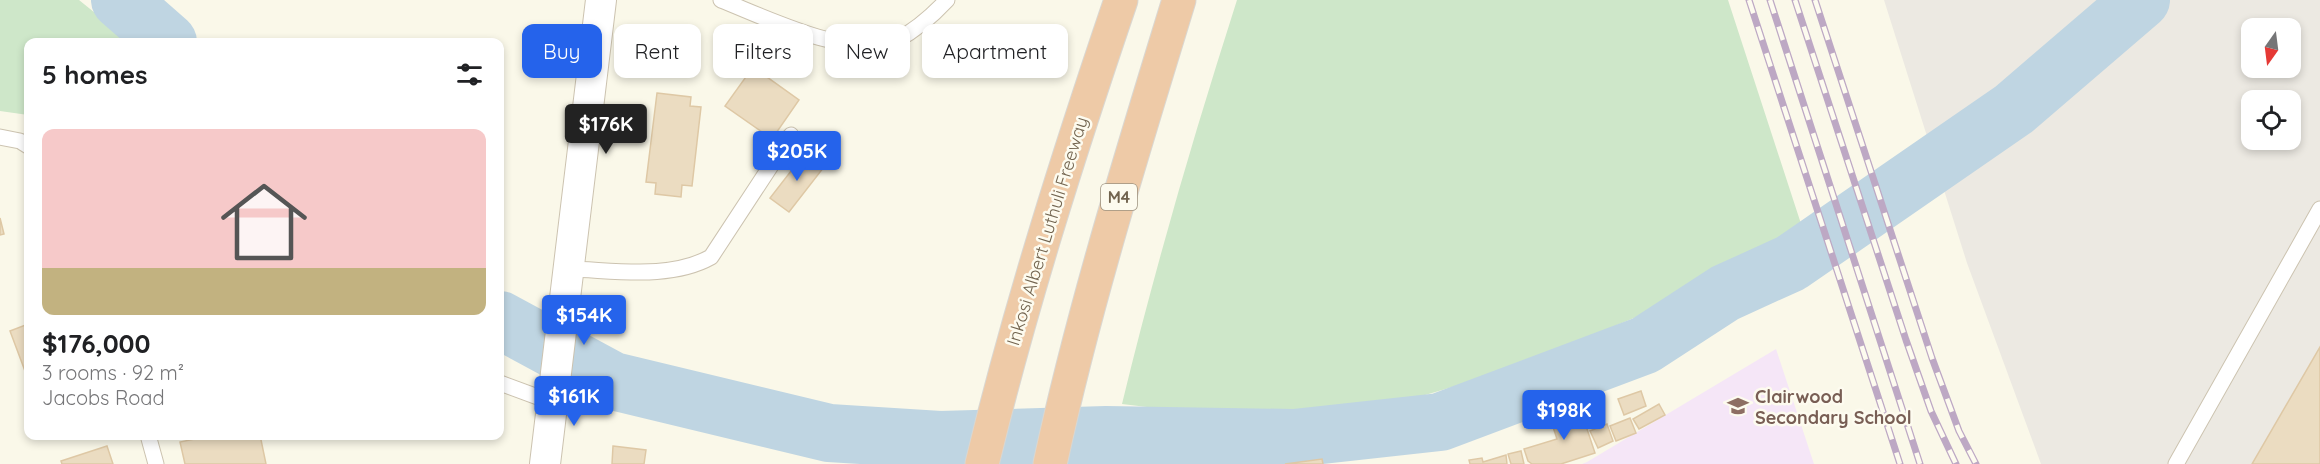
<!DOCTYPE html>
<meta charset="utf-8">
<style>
:root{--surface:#fff;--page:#f6f6f6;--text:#202124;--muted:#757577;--line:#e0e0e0;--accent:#2563eb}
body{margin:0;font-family:Quicksand,sans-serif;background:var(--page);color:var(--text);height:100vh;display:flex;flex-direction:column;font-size:22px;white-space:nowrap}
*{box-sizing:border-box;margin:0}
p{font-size:20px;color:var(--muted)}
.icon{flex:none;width:33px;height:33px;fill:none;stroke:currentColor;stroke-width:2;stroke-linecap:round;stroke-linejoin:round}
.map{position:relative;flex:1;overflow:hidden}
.panel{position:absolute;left:24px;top:38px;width:480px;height:402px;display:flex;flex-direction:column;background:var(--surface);border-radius:12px;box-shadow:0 3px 9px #0003}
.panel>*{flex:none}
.guide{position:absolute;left:522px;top:24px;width:570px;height:54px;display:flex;gap:12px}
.needle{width:39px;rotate:194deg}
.tools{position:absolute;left:2241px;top:18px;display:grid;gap:12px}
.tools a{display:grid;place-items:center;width:60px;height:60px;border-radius:12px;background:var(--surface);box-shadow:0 3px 9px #0003;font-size:30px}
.price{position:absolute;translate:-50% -51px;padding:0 14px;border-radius:6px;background:var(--accent);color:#fff;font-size:20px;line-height:39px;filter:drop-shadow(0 2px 3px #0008)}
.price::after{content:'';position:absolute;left:50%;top:36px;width:18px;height:14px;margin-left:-9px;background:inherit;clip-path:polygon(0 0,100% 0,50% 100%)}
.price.active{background:#222;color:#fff}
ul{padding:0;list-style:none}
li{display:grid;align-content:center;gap:12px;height:318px;padding:0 18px}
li+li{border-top:2px solid var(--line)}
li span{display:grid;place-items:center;height:186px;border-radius:12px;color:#555}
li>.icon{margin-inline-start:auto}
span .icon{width:108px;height:108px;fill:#fffc;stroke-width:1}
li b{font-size:26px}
h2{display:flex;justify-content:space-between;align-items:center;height:72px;padding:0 18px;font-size:26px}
.pill{padding:0 21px;border-radius:12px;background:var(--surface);box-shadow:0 3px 9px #0003;font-size:21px;line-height:54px}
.pill.active{background:var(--accent);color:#fff}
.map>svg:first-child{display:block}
.industrial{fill:#ece9e2;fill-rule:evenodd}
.education{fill:#f5e6f7}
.green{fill:#cee7c9}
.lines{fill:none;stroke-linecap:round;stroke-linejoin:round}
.river{stroke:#bfd5e2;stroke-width:58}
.building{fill:#ebdcc1;stroke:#dec8a5;stroke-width:1.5}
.service-casing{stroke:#ccc3b0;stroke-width:17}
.minor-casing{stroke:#ccc3b0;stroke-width:32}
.motorway-casing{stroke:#dad7d1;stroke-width:35}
.service{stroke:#fff;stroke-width:15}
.minor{stroke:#fff;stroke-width:30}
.motorway{stroke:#eecaa7;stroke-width:33}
.rail-casing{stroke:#bda8c4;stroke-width:7}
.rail{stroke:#fdfbef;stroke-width:4.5;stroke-dasharray:14;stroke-linecap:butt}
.labels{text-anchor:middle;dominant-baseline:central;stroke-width:5;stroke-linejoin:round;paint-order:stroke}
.shield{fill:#fdfbef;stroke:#9c917f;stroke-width:1.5}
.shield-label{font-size:16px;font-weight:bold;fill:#72644f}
.street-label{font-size:18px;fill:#72644f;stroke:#fdfbef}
.education-label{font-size:18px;font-weight:bold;fill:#785e54;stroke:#fdfbef;text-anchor:start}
</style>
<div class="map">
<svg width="2320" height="464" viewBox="0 0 2320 464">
<rect width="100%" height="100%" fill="#faf8e9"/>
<path class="industrial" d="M1884 0H2320V464H2041L1967 263ZM2252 28H2290V68H2252ZM2252 100H2290V140H2252Z"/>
<path class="education" d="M1776 349 1814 464H1582L1587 462Z"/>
<path class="green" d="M0 0H79L131 42H28V115L0 111Z
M1237 0H1728L1804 233 1687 296 1506 371 1405 401 1305 417 1213 415 1122 404C1155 268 1194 134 1237 0Z"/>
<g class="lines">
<path class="river" d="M120 0 168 42
M500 320 613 381 829 433 940 440 1106 435 1294 438 1440 422 1645 345 1725 293 1791 263 2014 109 2141 0"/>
</g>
<path class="building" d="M753 67 799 100 772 139 725 106Z
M657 93 691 97 690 106 701 107 692 186 682 185 681 197 655 194 656 183 646 182Z
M805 153 824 167 789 212 770 198Z
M0 218 4 234 0 235Z
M28 324V369L25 371 10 331Z
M2320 347V464H2252Z
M1641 391 1646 406 1624 415 1618 399Z
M1659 404 1665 415 1639 429 1633 419Z
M1580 408 1595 453 1561 464H1532L1528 461 1524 449 1557 439 1550 418Z
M1630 418 1636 433 1616 441 1610 426Z
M1607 424 1613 441 1598 448 1590 431Z
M214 435H260L266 464H185L180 442Z
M107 446 113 464H62L61 461Z
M613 446 646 450 644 464H612Z
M1521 451 1524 464H1511L1508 454Z
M1506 455 1507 464H1470L1469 460 1482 458 1483 462Z
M1322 459 1323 464H1285Z"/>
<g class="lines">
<defs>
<path id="service" d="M721 0C765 17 852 61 897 40 916 30 933 15 947 0
M0 137 20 141 28 146
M569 269C614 270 670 280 711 257L791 135
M500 383 554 403
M148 435 156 464
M2176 464 2320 209"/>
<path id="minor" d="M545 464 601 0"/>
<path id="motorway" d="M982 464C1020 307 1069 153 1121 0
M1050 464C1084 307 1132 154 1179 0"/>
</defs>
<use href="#service" class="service-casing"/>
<use href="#minor" class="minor-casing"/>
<use href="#motorway" class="motorway-casing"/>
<use href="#service" class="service"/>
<use href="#minor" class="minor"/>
<use href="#motorway" class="motorway"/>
<defs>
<path id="rail" d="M1749 0 1900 464
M1770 0 1920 464
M1795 0 1906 340 1931 411 1956 464
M1815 0 1932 358 1959 431 1976 464"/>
</defs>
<use href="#rail" class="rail-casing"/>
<use href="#rail" class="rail"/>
</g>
<defs>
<symbol id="school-bare" viewBox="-9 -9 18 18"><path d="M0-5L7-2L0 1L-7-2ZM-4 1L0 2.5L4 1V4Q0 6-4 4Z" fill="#8d6e63" stroke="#fdfbef" stroke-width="2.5" paint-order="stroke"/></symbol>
</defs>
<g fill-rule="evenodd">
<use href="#school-bare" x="1723" y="391" width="30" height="30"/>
</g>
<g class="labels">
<rect class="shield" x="1101" y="184" width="36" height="26" rx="4.5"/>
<g class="shield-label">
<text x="1119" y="197">M4</text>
</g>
<g class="street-label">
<text transform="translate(1047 231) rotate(-73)">Inkosi Albert Luthuli Freeway</text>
</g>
<g class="education-label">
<text x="1755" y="396">Clairwood<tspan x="1755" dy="21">Secondary School</tspan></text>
</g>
</g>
</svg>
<div class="tools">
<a><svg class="needle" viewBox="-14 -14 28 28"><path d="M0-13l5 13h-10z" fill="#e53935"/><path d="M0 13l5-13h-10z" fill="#757577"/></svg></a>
<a><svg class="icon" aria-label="locate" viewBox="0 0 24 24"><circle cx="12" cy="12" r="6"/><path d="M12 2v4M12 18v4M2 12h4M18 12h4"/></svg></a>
</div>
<b class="price active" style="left:606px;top:155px">$176K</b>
<b class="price" style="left:797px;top:182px">$205K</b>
<b class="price" style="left:584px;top:346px">$154K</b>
<b class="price" style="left:574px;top:427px">$161K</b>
<b class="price" style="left:1564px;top:441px">$198K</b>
<div class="guide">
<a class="pill active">Buy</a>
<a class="pill">Rent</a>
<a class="pill">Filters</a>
<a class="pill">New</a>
<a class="pill">Apartment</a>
</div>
<section class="panel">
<h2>5 homes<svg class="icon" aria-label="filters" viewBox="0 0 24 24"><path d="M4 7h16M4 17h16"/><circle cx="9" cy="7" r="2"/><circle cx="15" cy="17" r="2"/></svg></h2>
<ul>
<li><span style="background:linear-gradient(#f6c9c9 75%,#c2b280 0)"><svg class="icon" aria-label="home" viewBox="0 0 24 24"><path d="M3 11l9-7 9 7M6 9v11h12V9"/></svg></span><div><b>$176,000</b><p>3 rooms · 92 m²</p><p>Jacobs Road</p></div></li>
</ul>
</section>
</div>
